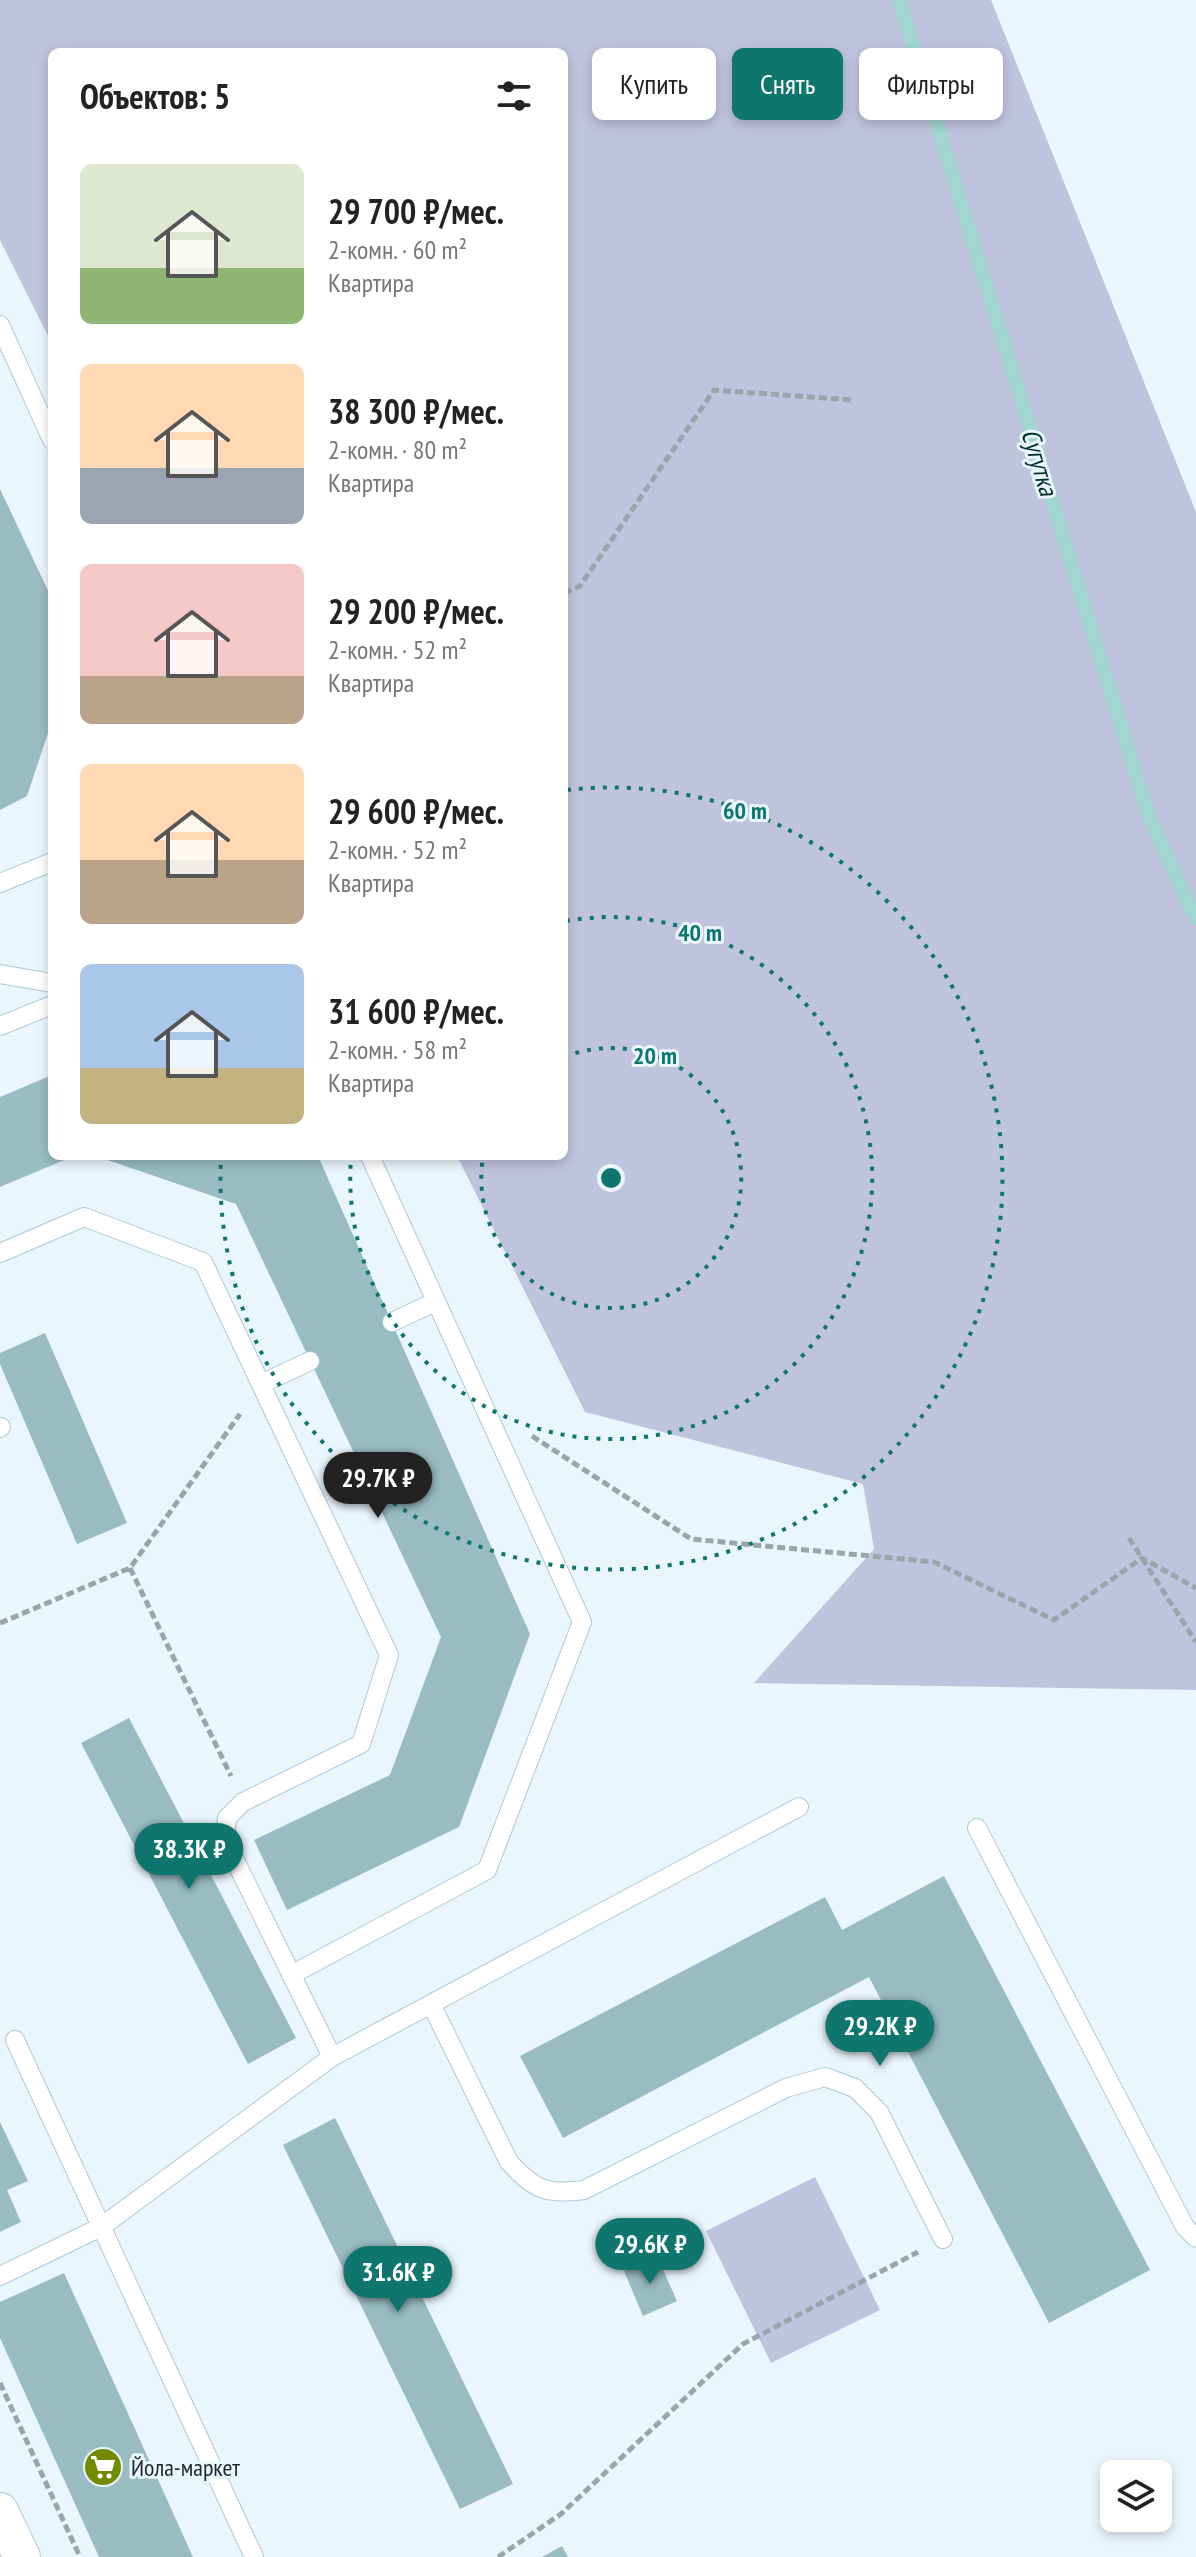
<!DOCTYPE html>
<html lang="ru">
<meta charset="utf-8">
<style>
:root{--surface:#fff;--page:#f6f6f6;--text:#222;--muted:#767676;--accent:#0f766e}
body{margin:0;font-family:"PT Sans Narrow",sans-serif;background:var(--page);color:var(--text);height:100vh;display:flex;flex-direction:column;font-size:30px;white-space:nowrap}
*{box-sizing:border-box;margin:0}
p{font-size:26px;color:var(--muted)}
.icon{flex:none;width:44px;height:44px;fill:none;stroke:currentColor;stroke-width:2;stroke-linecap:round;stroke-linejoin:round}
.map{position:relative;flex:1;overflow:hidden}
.panel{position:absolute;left:48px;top:48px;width:520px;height:1112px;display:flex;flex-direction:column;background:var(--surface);border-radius:12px;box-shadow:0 4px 12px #0003}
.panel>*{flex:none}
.guide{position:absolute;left:592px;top:48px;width:484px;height:72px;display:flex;gap:16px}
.buttons{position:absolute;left:1100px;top:2460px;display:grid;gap:16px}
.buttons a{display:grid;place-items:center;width:72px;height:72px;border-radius:12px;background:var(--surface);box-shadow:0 4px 12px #0003;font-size:40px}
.price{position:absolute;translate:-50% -68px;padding:0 18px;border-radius:28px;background:var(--accent);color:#fff;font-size:26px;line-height:52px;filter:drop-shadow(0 2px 4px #0008)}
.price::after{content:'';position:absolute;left:50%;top:48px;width:24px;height:18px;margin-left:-12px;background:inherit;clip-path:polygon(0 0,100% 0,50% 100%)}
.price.on{background:#222;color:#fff}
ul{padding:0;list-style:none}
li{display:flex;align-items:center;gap:24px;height:200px;padding:0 32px}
li span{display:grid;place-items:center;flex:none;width:224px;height:160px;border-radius:12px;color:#555}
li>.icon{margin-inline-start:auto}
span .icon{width:96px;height:96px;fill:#fffc;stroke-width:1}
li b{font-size:34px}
h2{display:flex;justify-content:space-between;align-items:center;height:96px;padding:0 32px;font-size:34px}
.tag{padding:0 28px;border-radius:12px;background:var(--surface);box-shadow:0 4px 12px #0003;font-size:28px;line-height:72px}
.tag.on{background:var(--accent);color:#fff}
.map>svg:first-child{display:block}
.green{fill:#c0c3dd}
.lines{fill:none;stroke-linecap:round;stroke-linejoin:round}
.stream{stroke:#a1d6d1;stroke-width:14}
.building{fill:#99bcc3}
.service-casing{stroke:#acc8da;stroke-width:20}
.minor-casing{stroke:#acc8da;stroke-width:38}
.path{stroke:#99a4ab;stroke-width:5;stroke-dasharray:8 4;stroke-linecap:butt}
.service{stroke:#fff;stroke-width:18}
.minor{stroke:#fff;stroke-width:36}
.ring{fill:none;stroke:#0f766e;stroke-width:4;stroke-dasharray:4 8}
.labels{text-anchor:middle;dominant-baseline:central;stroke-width:6;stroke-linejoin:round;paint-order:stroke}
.poi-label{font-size:24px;fill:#1b262c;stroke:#eaf6fd;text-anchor:start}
.water-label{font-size:26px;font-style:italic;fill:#00312f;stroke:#eaf6fd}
.centre{fill:#0f766e;stroke:#eaf6fd;stroke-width:4}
.ring-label{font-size:24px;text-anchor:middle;font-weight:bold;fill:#0f766e;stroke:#eaf6fd;stroke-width:6;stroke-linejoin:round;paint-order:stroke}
</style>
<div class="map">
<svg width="1196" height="2557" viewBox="0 0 1196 2557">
<rect width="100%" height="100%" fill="#eaf6fd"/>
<path class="green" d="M0 0H991L1196 512V1690L754 1683 874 1549 863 1484 585 1412 457 1156H564V52H52V344L0 240Z
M815 2177 880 2310 771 2363 706 2231Z"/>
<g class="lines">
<path class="stream" d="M899 0 1149 817 1196 919"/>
</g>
<path class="building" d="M0 489 52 599V721L27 796 0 810Z
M52 1075V1156H74L0 1187V1097Z
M96 1156H318L530 1634 459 1827 287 1910 254 1840 390 1775 441 1637 236 1204Z
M45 1333 127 1523 77 1544 0 1364V1353Z
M129 1718 296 2038 248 2064 81 1743Z
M944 1876 1150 2270 1049 2323 869 1977 563 2138 520 2056 825 1897 842 1930Z
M335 2118 513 2484 460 2509 283 2145Z
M0 2122 28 2181 7 2190 21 2222 0 2232Z
M657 2256 677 2301 643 2316 624 2271Z
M64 2273 135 2429 193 2557H99L0 2338V2302Z
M562 2546 568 2557H542Z"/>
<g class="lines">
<defs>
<path id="service" d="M0 325 52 440
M0 883 52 862
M0 974 52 983
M0 1026 52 1005
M0 1253 84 1217 203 1262 389 1655 361 1744 243 1802 227 1818 225 1840 332 2057
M392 1322 435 1302
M261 1384 310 1361
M0 1428 1 1427
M977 1828 1185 2227 1196 2238
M291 1975 487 1870 582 1622 370 1156
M431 2004 509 2162C535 2190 546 2195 584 2190L786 2088 825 2077 855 2088 879 2112 943 2239
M15 2040 254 2557
M0 2276 101 2227 332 2057 799 1807"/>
<path id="minor" d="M0 2511 22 2557"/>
</defs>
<use href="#service" class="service-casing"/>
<use href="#minor" class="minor-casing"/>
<path class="path" d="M564 593 580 586 714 390 852 400
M532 1436 691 1539 934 1562 1054 1620 1142 1558 1196 1588
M1129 1538 1196 1642
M130 1568 231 1776
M0 1623 130 1568 240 1414
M0 2383 80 2557
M498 2557 561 2514 743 2344 918 2252"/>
<use href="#service" class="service"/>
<use href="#minor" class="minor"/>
</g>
<g class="ring">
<path d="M564 1057A130 130 0 1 1 483 1157"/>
<path d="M566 921A261 261 0 1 1 351 1158"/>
<path d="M567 790A391 391 0 1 1 221 1158"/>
</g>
<defs>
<symbol id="supermarket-disc" viewBox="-11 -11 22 22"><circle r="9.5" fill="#718b00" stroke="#eaf6fd"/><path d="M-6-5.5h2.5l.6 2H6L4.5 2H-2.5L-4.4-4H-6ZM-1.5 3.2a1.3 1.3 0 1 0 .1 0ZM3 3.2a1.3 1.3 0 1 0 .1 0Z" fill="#fff"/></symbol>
</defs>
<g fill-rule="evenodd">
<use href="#supermarket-disc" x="81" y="2445" width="44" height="44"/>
</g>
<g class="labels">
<g class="poi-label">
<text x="131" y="2467">Йола-маркет</text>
</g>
<g class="water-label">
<text transform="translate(1040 462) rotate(73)">Сугутка</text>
</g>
</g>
<circle cx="611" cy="1178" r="12" class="centre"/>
<g class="ring-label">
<text x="745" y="819">60 m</text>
<text x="700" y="941">40 m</text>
<text x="655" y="1064">20 m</text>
</g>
</svg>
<div class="buttons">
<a><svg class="icon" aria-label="layers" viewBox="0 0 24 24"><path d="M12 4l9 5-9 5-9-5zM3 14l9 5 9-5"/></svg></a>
</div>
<b class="price on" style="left:378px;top:1520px">29.7K ₽</b>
<b class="price" style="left:189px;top:1891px">38.3K ₽</b>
<b class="price" style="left:880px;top:2068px">29.2K ₽</b>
<b class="price" style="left:650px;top:2286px">29.6K ₽</b>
<b class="price" style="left:398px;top:2314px">31.6K ₽</b>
<div class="guide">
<a class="tag">Купить</a>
<a class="tag on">Снять</a>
<a class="tag">Фильтры</a>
</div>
<section class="panel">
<h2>Объектов: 5<svg class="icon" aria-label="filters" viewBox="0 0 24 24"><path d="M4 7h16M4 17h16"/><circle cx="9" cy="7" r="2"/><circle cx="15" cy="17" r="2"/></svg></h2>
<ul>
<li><span style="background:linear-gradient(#dfe7d0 65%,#8fb573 0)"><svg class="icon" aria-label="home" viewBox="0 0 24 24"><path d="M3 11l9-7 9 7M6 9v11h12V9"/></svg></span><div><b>29 700 ₽/мес.</b><p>2-комн. · 60 m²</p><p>Квартира</p></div></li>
<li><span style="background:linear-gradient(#ffd9b3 65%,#9aa5b1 0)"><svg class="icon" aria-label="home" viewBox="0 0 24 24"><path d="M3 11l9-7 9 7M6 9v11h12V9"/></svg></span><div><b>38 300 ₽/мес.</b><p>2-комн. · 80 m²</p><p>Квартира</p></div></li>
<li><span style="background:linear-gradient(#f6c9c9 70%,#b9a48a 0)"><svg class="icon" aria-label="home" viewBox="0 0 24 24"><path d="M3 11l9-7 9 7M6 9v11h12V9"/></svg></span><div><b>29 200 ₽/мес.</b><p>2-комн. · 52 m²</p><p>Квартира</p></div></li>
<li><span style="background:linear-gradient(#ffd9b3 60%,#b9a48a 0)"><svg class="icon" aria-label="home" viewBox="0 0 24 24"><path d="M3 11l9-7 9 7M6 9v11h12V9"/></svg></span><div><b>29 600 ₽/мес.</b><p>2-комн. · 52 m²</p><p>Квартира</p></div></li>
<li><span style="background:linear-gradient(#a9c7e8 65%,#c2b280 0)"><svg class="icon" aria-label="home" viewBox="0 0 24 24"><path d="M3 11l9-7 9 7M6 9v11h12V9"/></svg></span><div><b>31 600 ₽/мес.</b><p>2-комн. · 58 m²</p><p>Квартира</p></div></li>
</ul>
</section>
</div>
